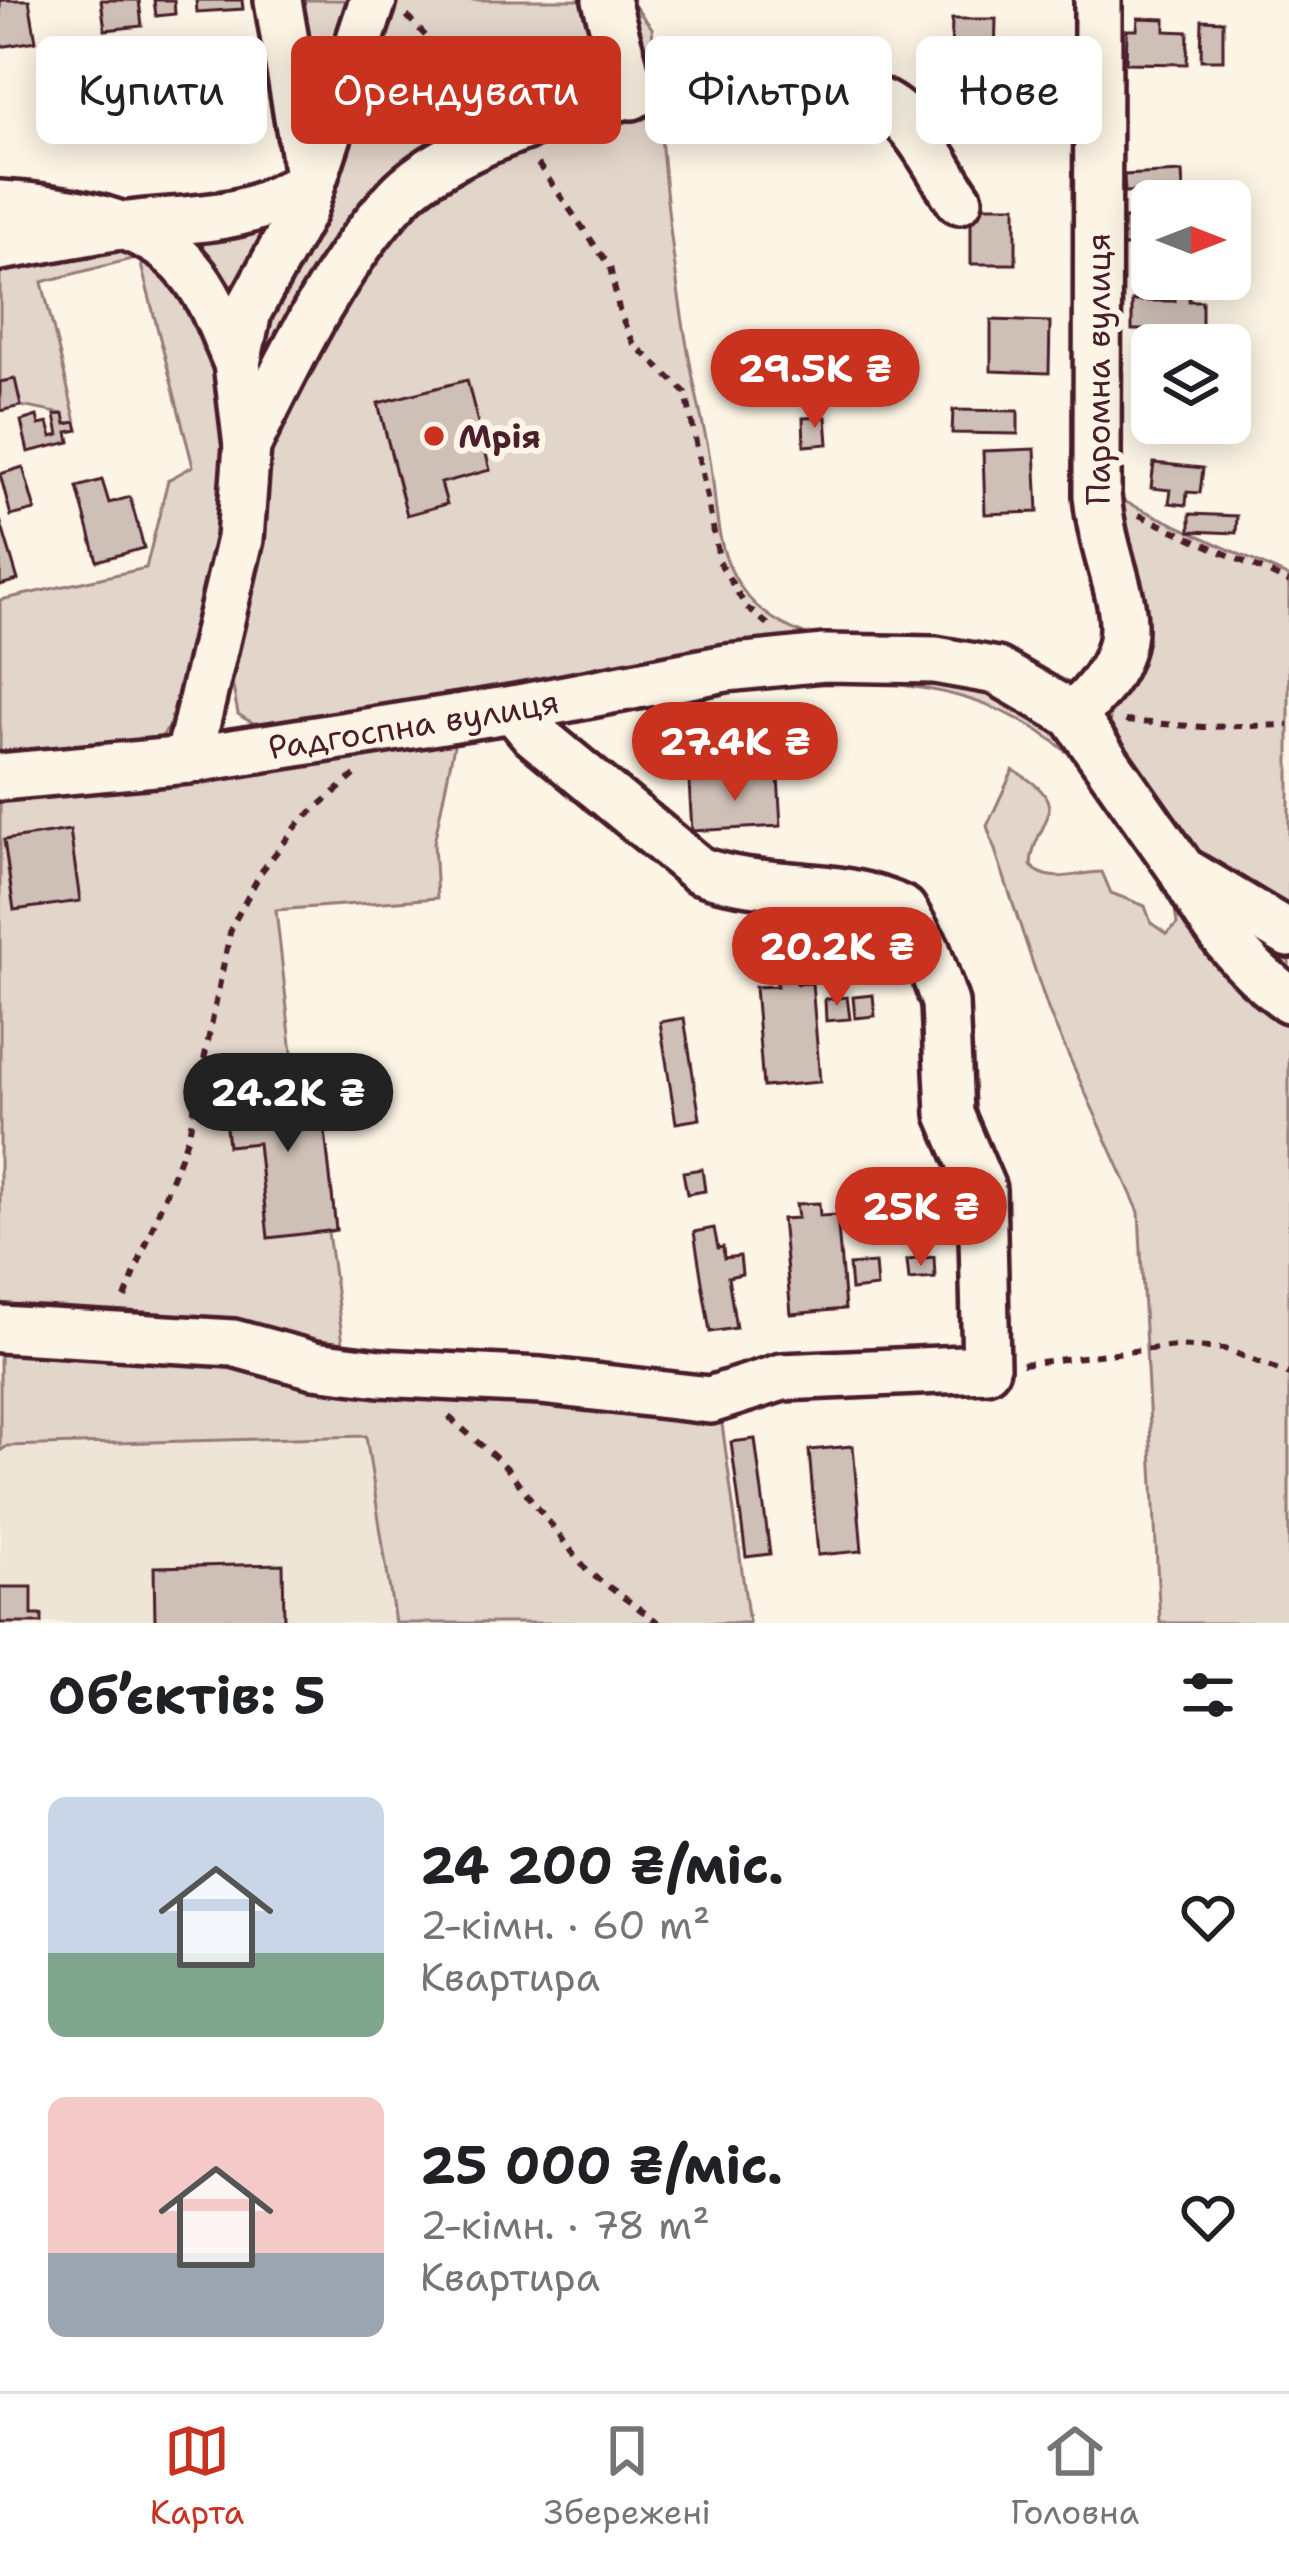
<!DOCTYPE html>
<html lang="uk">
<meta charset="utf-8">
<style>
:root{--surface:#fff;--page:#f6f6f6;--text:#202124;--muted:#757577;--line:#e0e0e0;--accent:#c8321e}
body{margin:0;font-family:"Shantell Sans",sans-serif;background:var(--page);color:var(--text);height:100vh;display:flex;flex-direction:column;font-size:45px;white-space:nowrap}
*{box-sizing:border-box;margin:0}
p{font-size:39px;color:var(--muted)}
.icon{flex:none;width:66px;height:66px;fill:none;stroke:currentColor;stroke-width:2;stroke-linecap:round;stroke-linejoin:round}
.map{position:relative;height:1623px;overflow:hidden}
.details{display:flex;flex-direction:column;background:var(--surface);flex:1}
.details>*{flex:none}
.guide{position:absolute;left:36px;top:36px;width:1218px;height:108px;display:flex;gap:24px}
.needle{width:78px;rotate:90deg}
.fabs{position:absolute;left:1131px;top:180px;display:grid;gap:24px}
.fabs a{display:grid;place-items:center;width:120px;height:120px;border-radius:18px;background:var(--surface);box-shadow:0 6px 30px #0003;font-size:60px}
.price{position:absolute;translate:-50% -102px;padding:0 27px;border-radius:42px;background:var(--accent);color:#fff;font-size:39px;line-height:78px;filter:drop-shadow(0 3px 6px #0008)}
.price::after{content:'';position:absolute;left:50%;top:72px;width:36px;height:27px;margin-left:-18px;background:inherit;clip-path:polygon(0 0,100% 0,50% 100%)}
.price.on{background:#222;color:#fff}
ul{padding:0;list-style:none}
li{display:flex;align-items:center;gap:36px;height:300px;padding:0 48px}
li span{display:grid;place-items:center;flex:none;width:336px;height:240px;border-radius:18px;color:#555}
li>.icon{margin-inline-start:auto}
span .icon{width:144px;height:144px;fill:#fffc;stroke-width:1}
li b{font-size:51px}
h2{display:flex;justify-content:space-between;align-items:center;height:144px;padding:0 48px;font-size:51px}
.pill{padding:0 42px;border-radius:18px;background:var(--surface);box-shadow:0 6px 30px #0003;font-size:42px;line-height:108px}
.pill.on{background:var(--accent);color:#fff}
.tabs{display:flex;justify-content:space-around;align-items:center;height:168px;border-top:3px solid var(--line);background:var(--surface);font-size:33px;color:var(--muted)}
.tabs a{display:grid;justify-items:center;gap:6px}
.tabs .on{color:var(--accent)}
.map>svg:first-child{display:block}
.built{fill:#eee5d7}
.green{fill:#e2d5ca;stroke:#967a7a;stroke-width:3}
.building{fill:#cfc0b7;stroke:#4a1f2b;stroke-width:3}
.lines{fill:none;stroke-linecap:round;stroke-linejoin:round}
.minor-casing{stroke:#4a1f2b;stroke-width:54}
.path{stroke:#4a1f2b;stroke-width:6;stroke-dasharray:9 9;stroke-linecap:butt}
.minor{stroke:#fcf5e5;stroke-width:45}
.poi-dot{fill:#c8321e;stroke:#fcf5e5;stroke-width:4.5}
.labels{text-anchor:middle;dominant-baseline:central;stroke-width:12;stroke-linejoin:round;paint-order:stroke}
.street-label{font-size:33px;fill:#4a1f2b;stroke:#fcf5e5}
.poi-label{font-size:33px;font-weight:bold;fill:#4a1f2b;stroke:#fcf5e5;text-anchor:start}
</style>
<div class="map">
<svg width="1289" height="1623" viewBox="0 0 1289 1623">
<rect width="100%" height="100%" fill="#fcf5e5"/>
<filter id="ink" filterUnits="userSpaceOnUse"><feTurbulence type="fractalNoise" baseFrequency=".00833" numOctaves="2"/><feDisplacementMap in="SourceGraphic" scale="24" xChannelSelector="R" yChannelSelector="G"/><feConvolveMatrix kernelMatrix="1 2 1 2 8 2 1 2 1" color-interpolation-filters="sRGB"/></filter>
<g filter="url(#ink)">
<path class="built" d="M367 1436 395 1623H0V1452L7 1446Z"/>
<path class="green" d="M270 0H630L652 28C663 169 673 300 706 438 719 490 709 542 742 589 763 620 800 635 835 644 688 659 541 672 397 705 349 716 281 747 238 714L229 666 256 473 181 216 287 174Z
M91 242 175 260 231 380 235 501 184 708 156 744 0 766V600L146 568 168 480 193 466 139 257 42 282 76 422 66 424 63 414 21 406 14 379 0 382V255Z
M1106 493 1289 577V921L1240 890 1199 853 1110 727Z
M815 670 977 684 1054 721 1289 941V1623H1160L1139 1212 1049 1012 987 826 1013 770C1081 807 1031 824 1031 866 1050 886 1078 872 1102 872L1111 893 1145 906 1151 923 1167 934 1177 924 1174 901C1142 851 1114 793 1068 753 917 620 633 706 456 736L434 843 437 898 276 910 295 1080 319 1078 336 1230 328 1232 345 1358 720 1409 749 1623H395L366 1436 7 1446 0 1451V784Z"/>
<path class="building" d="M0 0H29L36 41 0 47Z
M101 0H139L142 26 105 30Z
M154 0H174L175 14 156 16Z
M196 0H242L243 9 197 12Z
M1138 18 1165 19V31L1188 32 1187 64 1126 63 1127 30H1137Z
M952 19H996L995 56H951Z
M1202 20 1223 21V60H1201Z
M1182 172 1183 190 1125 192 1124 175Z
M971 206H1016V264H971Z
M1120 219H1136V246H1121Z
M1175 288H1189V301H1202V330H1132V301H1175Z
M991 320 1050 322 1049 373 991 371Z
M15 379 21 406 0 411V382Z
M467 380 490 470 441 483 447 504 407 515 378 403Z
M953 410 1018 411V434L952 433Z
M64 414 66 424 76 422 78 430 68 432 70 442 28 452 21 421 37 416 39 425 48 423 52 437 59 435 55 415Z
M826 417 828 444 804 446 803 418Z
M1035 449 1038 512 985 514 983 451Z
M1154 463 1203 468 1200 493 1187 492 1186 505 1169 503 1171 490 1151 488Z
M23 467 35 510 11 516 0 474Z
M102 480 109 503 130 497 144 548 97 561 77 487Z
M1190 514 1237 516 1236 533 1190 531Z
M0 520 18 580 0 585Z
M778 776 781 826 692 831 689 781Z
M70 830 80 901 14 910 4 840Z
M812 917 868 928 865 944 809 933Z
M841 942 842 956 816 958 815 945Z
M795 974 797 984 812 983 820 1082 763 1087 755 987 777 986 776 976Z
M873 995 875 1016 855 1018 853 997Z
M847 997 850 1019 826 1021 825 999Z
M684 1018 700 1119 676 1123 660 1022Z
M319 1078 336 1230 268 1238 258 1143 228 1146 223 1100 275 1094 274 1083Z
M702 1169 705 1191 687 1194 683 1172Z
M819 1203 820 1216 837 1215 845 1309 791 1314 782 1219 798 1218 796 1204Z
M714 1228 718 1248 723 1247 724 1258 740 1256 742 1274 728 1277 736 1328 710 1332 694 1232Z
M934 1257 935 1278 909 1280 907 1260Z
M875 1263 877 1287 851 1290 849 1265Z
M755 1439 770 1554 746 1557 731 1442Z
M853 1446 862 1551 818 1555 809 1450Z
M283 1564 284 1619 155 1622 154 1567Z
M0 1587H32V1615H42V1623H0Z"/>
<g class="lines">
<defs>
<g id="minor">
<path d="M606 0 632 96"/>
<path d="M0 204C62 208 149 219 190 271 212 297 223 332 237 363"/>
<path d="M0 247C40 241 81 232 121 226 195 216 243 225 309 181L278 0"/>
<path d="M247 446C289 361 333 267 398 197 458 133 642 86 728 76 767 72 844 87 879 102 916 118 937 169 959 200"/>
<path d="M1073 715C1163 634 1106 594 1097 495L1098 0"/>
<path d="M188 760 240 539 247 446 237 363 248 311 303 211 373 0"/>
<path id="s1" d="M0 777 188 760 513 709 726 668 824 658 935 660 997 671 1073 715 1182 870 1289 934"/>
<path d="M1183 873C1211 923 1241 966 1289 999"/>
<path d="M0 1329 233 1343 314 1365 380 1373 541 1381 710 1400 782 1377 986 1368 982 1189 950 1114 945 1003 926 949 903 910C839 878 764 894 699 870L534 734 513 709"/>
</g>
</defs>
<use href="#minor" class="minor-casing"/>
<path class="path" d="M407 16 488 103
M538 164 610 267 620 314 634 344 686 393 720 563 746 607 770 626
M1139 515 1289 582
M1125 721 1203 727 1289 725
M125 1298 189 1134 231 928 261 872 300 822 356 774
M1022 1364 1176 1346 1225 1349 1289 1374
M449 1417 506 1467 587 1571 659 1623"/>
<use href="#minor" class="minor"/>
</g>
</g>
<circle class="poi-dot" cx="434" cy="436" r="12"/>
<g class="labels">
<g class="street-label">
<text transform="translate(1098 369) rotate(-90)">Паромна вулиця</text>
<text stroke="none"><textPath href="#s1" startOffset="417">Радгоспна вулиця</textPath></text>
</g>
<g class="poi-label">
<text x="458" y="436">Мрія</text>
</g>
</g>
</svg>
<div class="fabs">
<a><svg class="needle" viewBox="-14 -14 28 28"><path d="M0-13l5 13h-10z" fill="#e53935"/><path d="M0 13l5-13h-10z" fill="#757577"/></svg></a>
<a><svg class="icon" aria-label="layers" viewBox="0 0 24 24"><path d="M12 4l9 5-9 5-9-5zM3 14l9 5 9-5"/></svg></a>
</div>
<b class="price" style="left:815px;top:431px">29.5K ₴</b>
<b class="price" style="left:735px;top:804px">27.4K ₴</b>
<b class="price" style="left:837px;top:1009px">20.2K ₴</b>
<b class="price on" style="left:288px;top:1155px">24.2K ₴</b>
<b class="price" style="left:921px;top:1269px">25K ₴</b>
<div class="guide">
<a class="pill">Купити</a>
<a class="pill on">Орендувати</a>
<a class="pill">Фільтри</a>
<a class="pill">Нове</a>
</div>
</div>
<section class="details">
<h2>Об’єктів: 5<svg class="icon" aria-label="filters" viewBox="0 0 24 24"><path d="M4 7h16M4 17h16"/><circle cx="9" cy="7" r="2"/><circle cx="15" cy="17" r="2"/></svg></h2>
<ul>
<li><span style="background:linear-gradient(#c9d6e8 65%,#7fa58c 0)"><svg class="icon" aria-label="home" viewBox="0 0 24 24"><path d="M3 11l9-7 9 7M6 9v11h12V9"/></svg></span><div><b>24 200 ₴/міс.</b><p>2-кімн. · 60 m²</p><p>Квартира</p></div><svg class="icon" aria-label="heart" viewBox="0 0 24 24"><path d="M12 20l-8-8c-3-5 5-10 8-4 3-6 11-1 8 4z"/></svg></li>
<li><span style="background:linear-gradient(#f6c9c9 65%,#9aa5b1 0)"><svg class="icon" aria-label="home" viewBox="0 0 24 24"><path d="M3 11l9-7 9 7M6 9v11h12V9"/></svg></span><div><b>25 000 ₴/міс.</b><p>2-кімн. · 78 m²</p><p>Квартира</p></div><svg class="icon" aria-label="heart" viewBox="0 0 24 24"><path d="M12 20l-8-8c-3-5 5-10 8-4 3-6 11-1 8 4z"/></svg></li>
</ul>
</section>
<nav class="tabs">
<a class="on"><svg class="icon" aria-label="map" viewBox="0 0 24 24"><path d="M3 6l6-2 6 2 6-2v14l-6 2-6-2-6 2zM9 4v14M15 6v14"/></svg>Карта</a>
<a><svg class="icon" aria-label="saved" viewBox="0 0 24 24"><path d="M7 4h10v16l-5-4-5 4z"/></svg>Збережені</a>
<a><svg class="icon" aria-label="home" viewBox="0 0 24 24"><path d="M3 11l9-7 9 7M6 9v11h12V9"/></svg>Головна</a>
</nav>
